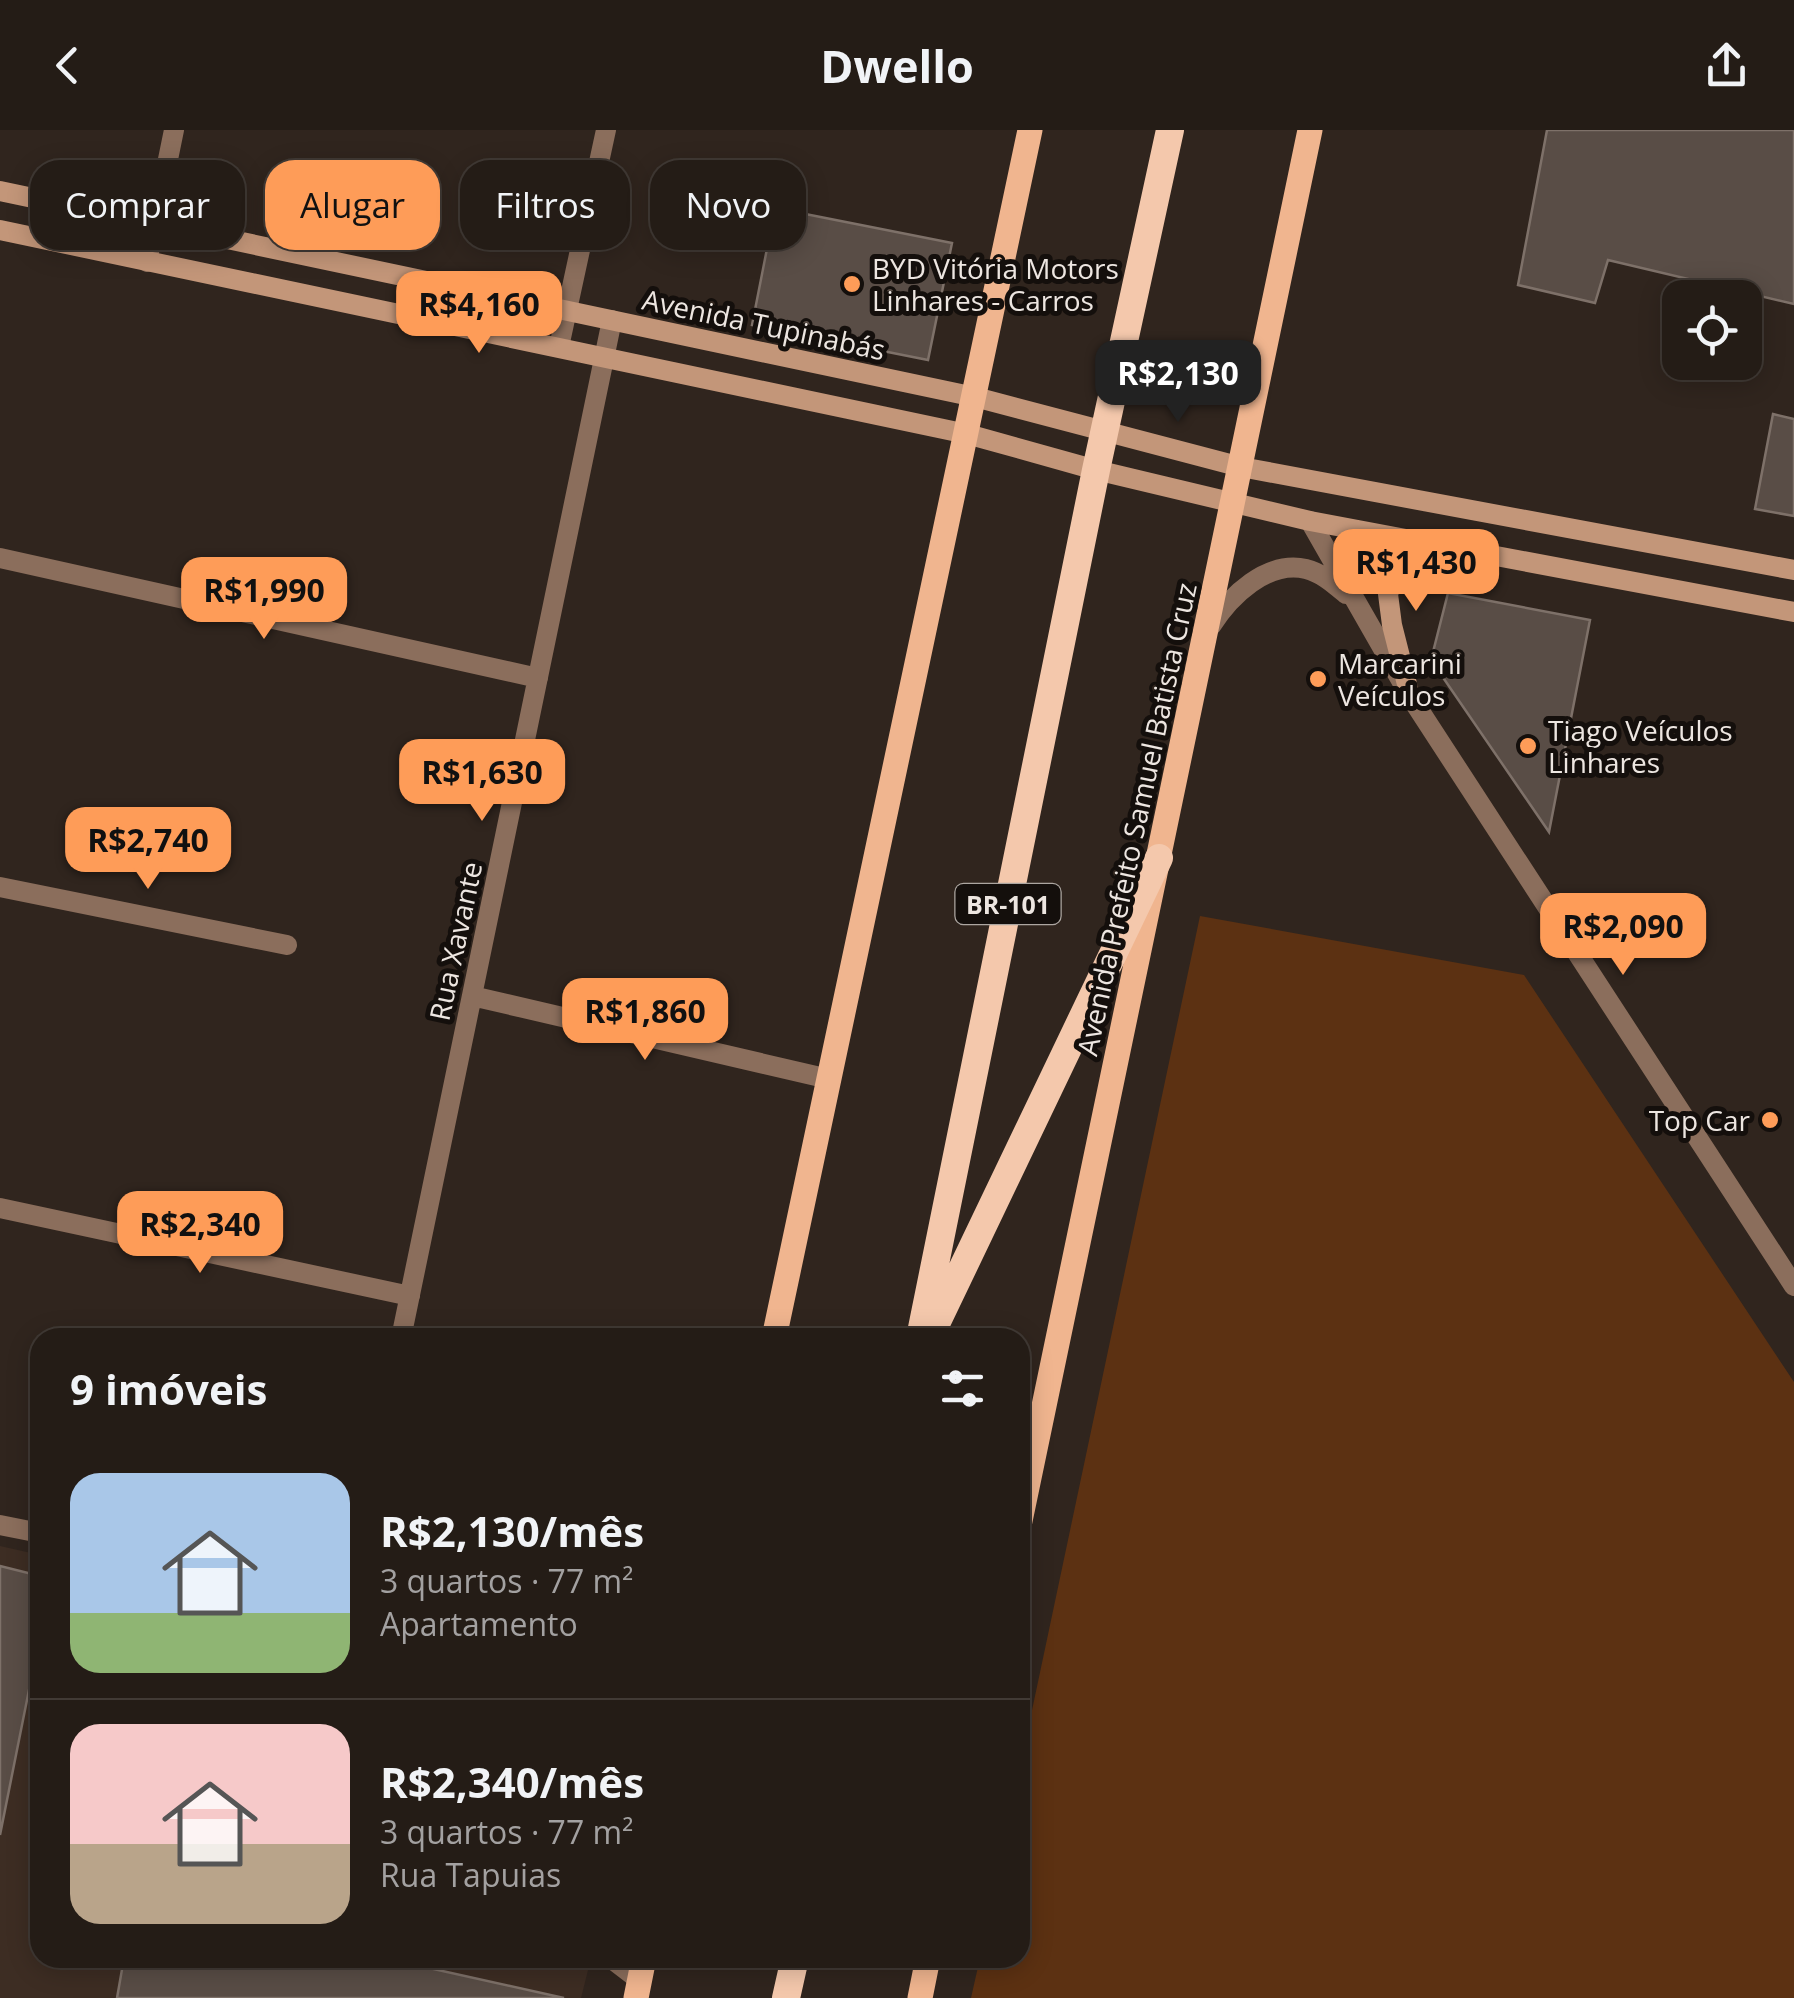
<!DOCTYPE html>
<html lang="pt">
<meta charset="utf-8">
<style>
:root{--surface:#241c16;--page:#302923;--text:#f1f3f6;--muted:#a3a1a1;--line:#413a35;--accent:#fe9c58}
body{margin:0;font-family:"Open Sans",sans-serif;background:var(--page);color:var(--text);height:100vh;display:flex;flex-direction:column;font-size:38px;white-space:nowrap}
*{box-sizing:border-box;margin:0}
p{font-size:32px;color:var(--muted)}
.icon{flex:none;width:55px;height:55px;fill:none;stroke:currentColor;stroke-width:2;stroke-linecap:round;stroke-linejoin:round}
.map{position:relative;flex:1;overflow:hidden}
.drawer{position:absolute;left:30px;top:1198px;width:1000px;height:640px;display:flex;flex-direction:column;background:var(--surface);border-radius:30px;box-shadow:0 5px 25px #0003,0 0 0 2px var(--line)}
.drawer>*{flex:none}
.hud{position:absolute;left:30px;top:30px;width:1000px;height:90px;display:flex;gap:20px}
.buttons{position:absolute;left:1662px;top:150px;display:grid;gap:20px}
.buttons a{display:grid;place-items:center;width:100px;height:100px;border-radius:20px;background:var(--surface);box-shadow:0 5px 25px #0003,0 0 0 2px var(--line);font-size:50px}
.price{position:absolute;translate:-50% -85px;padding:0 22px;border-radius:20px;background:var(--accent);color:#111;font-size:32px;line-height:65px;filter:drop-shadow(0 2px 5px #0008)}
.price::after{content:'';position:absolute;left:50%;top:60px;width:30px;height:22px;margin-left:-15px;background:inherit;clip-path:polygon(0 0,100% 0,50% 100%)}
.price.current{background:#222;color:#fff}
ul{padding:0;list-style:none}
li{display:flex;align-items:center;gap:30px;height:250px;padding:0 40px}
li+li{border-top:2px solid var(--line)}
li span{display:grid;place-items:center;flex:none;width:280px;height:200px;border-radius:30px;color:#555}
li>.icon{margin-inline-start:auto}
span .icon{width:120px;height:120px;fill:#fffc;stroke-width:1}
li b{font-size:42px}
h2{display:flex;justify-content:space-between;align-items:center;height:120px;padding:0 40px;font-size:42px}
.tag{padding:0 35px;border-radius:30px;background:var(--surface);box-shadow:0 5px 25px #0003,0 0 0 2px var(--line);font-size:35px;line-height:90px}
.tag.current{background:var(--accent);color:#111}
header{display:flex;justify-content:space-between;align-items:center;height:130px;padding:0 40px;background:var(--surface);font-size:45px;font-weight:700}
.map>svg:first-child{display:block}
.built{fill:#3d2d23}
.green{fill:#5c3112}
.building{fill:#594d46;stroke:#7e7169;stroke-width:2.5}
.lines{fill:none;stroke-linecap:round;stroke-linejoin:round}
.service{stroke:#8b6e5c;stroke-width:18}
.minor{stroke:#8b6e5c;stroke-width:20}
.secondary{stroke:#c39679;stroke-width:20}
.primary{stroke:#f0b58f;stroke-width:25}
.trunk{stroke:#f4c8ac;stroke-width:28}
.poi-dot{fill:#fe9c58;stroke:#140f0c;stroke-width:4}
.labels{text-anchor:middle;dominant-baseline:central;stroke-width:10;stroke-linejoin:round;paint-order:stroke}
.shield{fill:#140f0c;stroke:#aca6a1;stroke-width:2.5}
.shield-label{font-size:25px;font-weight:bold;fill:#ede6e1}
.poi-label{font-size:28px;fill:#ede6e1;stroke:#140f0c;text-anchor:start}
.street-label{font-size:28px;fill:#ede6e1;stroke:#140f0c}
</style>
<header><svg class="icon" aria-label="back" viewBox="0 0 24 24"><path d="M15 5l-7 7 7 7"/></svg>Dwello<svg class="icon" aria-label="share" viewBox="0 0 24 24"><path d="M12 15V3M7 8l5-5 5 5M5 13v7h14v-7"/></svg></header>
<div class="map">
<svg width="1794" height="1868" viewBox="0 0 1794 1868">
<rect width="100%" height="100%" fill="#30251e"/>
<path class="built" d="M0 1416 40 1425V1828H591L581 1868H0Z"/>
<path class="green" d="M1200 786 1524 845 1794 1252V1868H971L980 1828H1020V1637Z"/>
<path class="building" d="M1547 0H1794V174L1608 130 1595 173 1518 155Z
M775 78 952 113 928 230 752 195Z
M1773 284 1794 289V386L1755 379Z
M1448 463 1590 490 1549 702 1431 530Z
M0 1436 40 1446V1505L0 1705Z
M124 1828H384L564 1868H117Z"/>
<g class="lines">
<path class="service" d="M609 1828 639 1851"/>
<path class="minor" d="M147 132 174 0
M559 217 606 0
M1310 391 1410 566 1794 1156
M0 428 538 548
M1211 496C1230 466 1267 430 1306 439 1322 443 1334 454 1346 464
M0 757 287 815
M472 866 829 949
M0 1078 410 1166
M401 1208 612 190
M0 1395 40 1403"/>
<path class="secondary" d="M0 61 975 267 1241 337 1794 440
M0 100 967 304 1096 340 1310 391 1794 482
M1410 566 1392 495 1388 464 1396 443 1419 431 1453 422"/>
<path class="primary" d="M774 1208 1030 0
M1020 1391 1310 0
M636 1868 644 1828
M920 1868 928 1828"/>
<path class="trunk" d="M932 1202 1159 728
M920 1208 1096 340 1170 0
M786 1868 795 1828"/>
</g>
<g class="poi-dot">
<circle cx="852" cy="154" r="10"/>
<circle cx="1318" cy="549" r="10"/>
<circle cx="1528" cy="616" r="10"/>
<circle cx="1770" cy="990" r="10"/>
</g>
<g class="labels">
<rect class="shield" x="955.5" y="754" width="105" height="40" rx="8"/>
<g class="shield-label">
<text x="1008" y="774">BR-101</text>
</g>
<g class="poi-label">
<text x="872" y="138">BYD Vitória Motors<tspan x="872" dy="32">Linhares - Carros</tspan></text>
<text x="1338" y="533">Marcarini<tspan x="1338" dy="32">Veículos</tspan></text>
<text x="1548" y="600">Tiago Veículos<tspan x="1548" dy="32">Linhares</tspan></text>
<text x="1750" y="990" text-anchor="end">Top Car</text>
</g>
<g class="street-label">
<text transform="translate(764 194) rotate(12)">Avenida Tupinabás</text>
<text transform="translate(1136 689) rotate(-78)">Avenida Prefeito Samuel Batista Cruz</text>
<text transform="translate(455 811) rotate(-78)">Rua Xavante</text>
</g>
</g>
</svg>
<div class="buttons">
<a><svg class="icon" aria-label="locate" viewBox="0 0 24 24"><circle cx="12" cy="12" r="6"/><path d="M12 2v4M12 18v4M2 12h4M18 12h4"/></svg></a>
</div>
<b class="price" style="left:479px;top:226px">R$4,160</b>
<b class="price current" style="left:1178px;top:295px">R$2,130</b>
<b class="price" style="left:1416px;top:484px">R$1,430</b>
<b class="price" style="left:264px;top:512px">R$1,990</b>
<b class="price" style="left:482px;top:694px">R$1,630</b>
<b class="price" style="left:148px;top:762px">R$2,740</b>
<b class="price" style="left:1623px;top:848px">R$2,090</b>
<b class="price" style="left:645px;top:933px">R$1,860</b>
<b class="price" style="left:200px;top:1146px">R$2,340</b>
<div class="hud">
<a class="tag">Comprar</a>
<a class="tag current">Alugar</a>
<a class="tag">Filtros</a>
<a class="tag">Novo</a>
</div>
<section class="drawer">
<h2>9 imóveis<svg class="icon" aria-label="filters" viewBox="0 0 24 24"><path d="M4 7h16M4 17h16"/><circle cx="9" cy="7" r="2"/><circle cx="15" cy="17" r="2"/></svg></h2>
<ul>
<li><span style="background:linear-gradient(#a9c7e8 70%,#8fb573 0)"><svg class="icon" aria-label="home" viewBox="0 0 24 24"><path d="M3 11l9-7 9 7M6 9v11h12V9"/></svg></span><div><b>R$2,130/mês</b><p>3 quartos · 77 m²</p><p>Apartamento</p></div></li>
<li><span style="background:linear-gradient(#f6c9c9 60%,#b9a48a 0)"><svg class="icon" aria-label="home" viewBox="0 0 24 24"><path d="M3 11l9-7 9 7M6 9v11h12V9"/></svg></span><div><b>R$2,340/mês</b><p>3 quartos · 77 m²</p><p>Rua Tapuias</p></div></li>
</ul>
</section>
</div>
